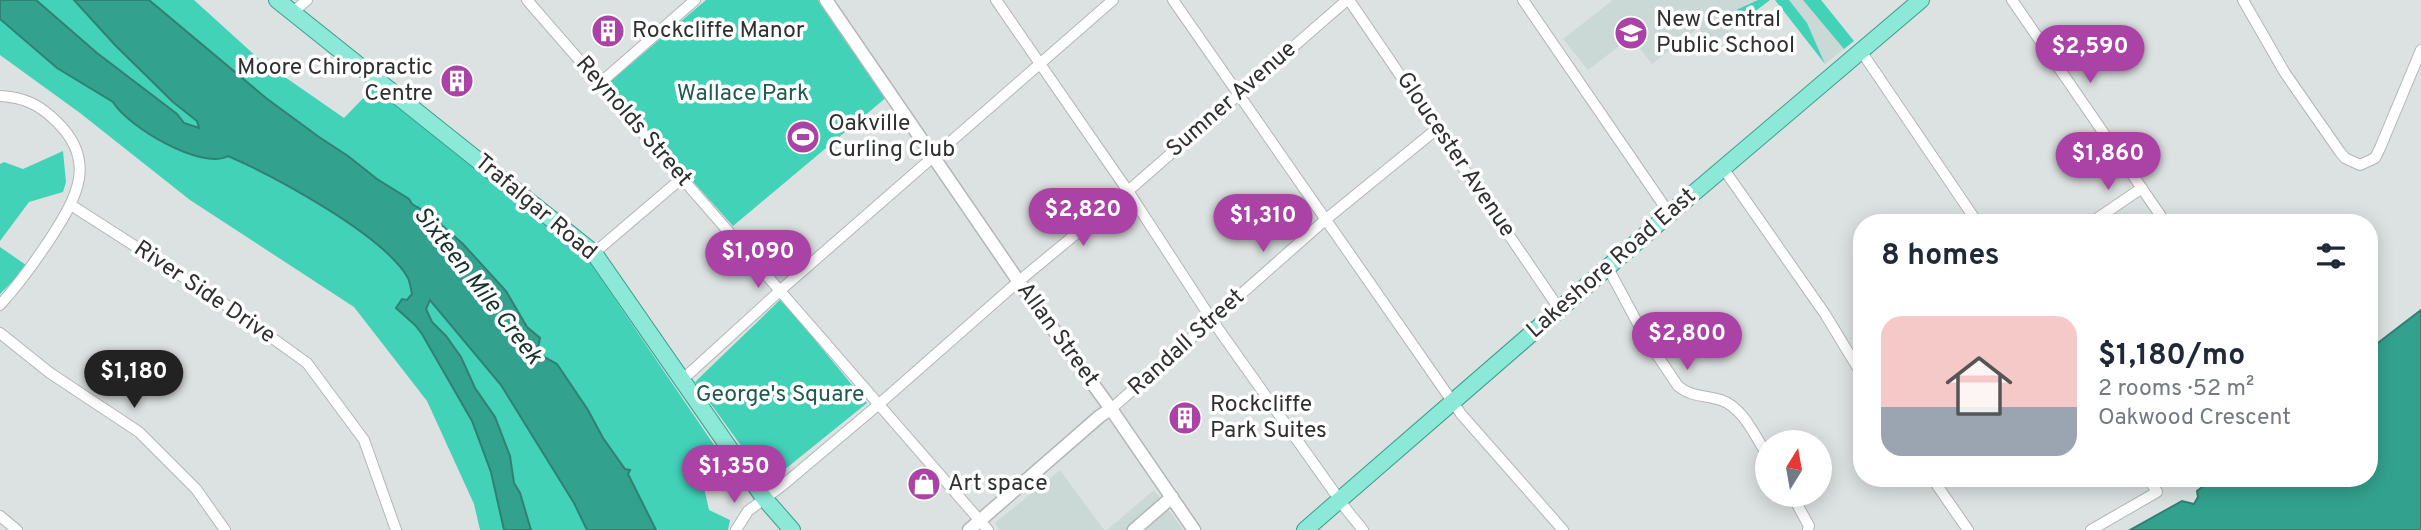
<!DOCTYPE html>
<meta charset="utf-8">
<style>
:root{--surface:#fff;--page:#f2f2f3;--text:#1f2937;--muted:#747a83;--accent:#ab43a6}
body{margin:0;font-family:Overpass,sans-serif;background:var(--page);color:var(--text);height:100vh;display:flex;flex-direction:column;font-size:26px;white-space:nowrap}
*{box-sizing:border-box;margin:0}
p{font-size:23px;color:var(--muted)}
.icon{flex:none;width:38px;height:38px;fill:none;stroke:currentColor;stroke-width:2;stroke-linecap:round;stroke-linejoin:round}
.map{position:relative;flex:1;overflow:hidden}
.side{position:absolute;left:1853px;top:214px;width:525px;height:273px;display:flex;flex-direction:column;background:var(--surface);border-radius:28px;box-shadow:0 4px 18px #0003}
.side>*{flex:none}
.needle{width:46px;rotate:11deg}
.controls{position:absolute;left:1755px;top:430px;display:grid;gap:14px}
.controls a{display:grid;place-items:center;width:77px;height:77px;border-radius:50%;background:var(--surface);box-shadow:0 4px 18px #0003;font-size:35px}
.price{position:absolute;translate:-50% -60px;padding:0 16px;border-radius:24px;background:var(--accent);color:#fff;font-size:23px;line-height:46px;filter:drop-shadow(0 2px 4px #0008)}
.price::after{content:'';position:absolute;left:50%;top:42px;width:21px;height:16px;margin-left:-10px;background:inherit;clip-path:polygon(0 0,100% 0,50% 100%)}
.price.on{background:#222;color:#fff}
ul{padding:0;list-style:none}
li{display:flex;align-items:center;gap:21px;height:175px;padding:0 28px}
li span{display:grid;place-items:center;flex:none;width:196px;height:140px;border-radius:21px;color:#555}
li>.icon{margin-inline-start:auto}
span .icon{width:84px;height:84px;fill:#fffc;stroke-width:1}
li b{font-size:30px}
h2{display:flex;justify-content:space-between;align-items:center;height:84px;padding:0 28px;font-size:30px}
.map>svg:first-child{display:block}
.built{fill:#cad9d5}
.green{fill:#42d2b8}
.water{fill:#32a28e;stroke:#318072;stroke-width:2}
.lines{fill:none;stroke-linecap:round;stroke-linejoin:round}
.minor-casing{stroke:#b1b7b6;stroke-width:12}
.tertiary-casing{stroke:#b1b7b6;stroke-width:15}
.primary-casing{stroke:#3a9e8c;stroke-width:18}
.minor{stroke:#fff;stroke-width:10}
.tertiary{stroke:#fff;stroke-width:12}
.primary{stroke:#8ce8d7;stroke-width:16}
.labels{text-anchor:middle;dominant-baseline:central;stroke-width:7;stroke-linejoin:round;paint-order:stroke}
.poi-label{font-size:23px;fill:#2f3131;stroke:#fff;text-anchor:start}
.park-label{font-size:23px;fill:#1f5b4f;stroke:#fff}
.street-label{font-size:23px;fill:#2f3131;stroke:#fff}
.water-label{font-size:24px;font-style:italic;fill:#19312c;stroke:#fff}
</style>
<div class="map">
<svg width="2421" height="530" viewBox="0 0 2421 530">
<rect width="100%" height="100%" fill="#dce2e1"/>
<path class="built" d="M1613 0H1770L1712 45 1698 28 1652 64 1631 37 1588 70 1563 39Z
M1775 0H1821L1854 41 1825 64Z
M1060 470 1104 530H1000L995 523Z
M1154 490 1183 530H1107Z"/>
<path class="green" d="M0 0H194L259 59 344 118 376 85 578 245 725 461 700 470 709 510 730 520 728 530H480L474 504 427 401 354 307 190 200 80 113 0 55Z
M706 0H818L888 96 733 226 606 85Z
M1758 0H1770L1732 29 1723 16Z
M1775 0H1789L1807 23 1825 64Z
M1803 0H1821L1854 41 1844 49Z
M63 151 66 182 63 192 29 202 0 241V164L4 162 23 169Z
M0 247 26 265 23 271 0 294Z
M781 299 867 403 768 483 695 382Z"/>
<path class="water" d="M0 0H36L97 53 177 114 184 123 199 128 197 121 173 102 115 45 74 0H149L266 98 319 137 348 156 377 179 409 199 412 204 429 214 463 244 506 291 527 327 540 338 537 353 557 364 588 410 603 438 625 469 630 470 628 474 656 530H587L574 503 501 385 430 300 426 309 432 322 446 336 461 357 475 388 495 417 510 456 514 483 520 493 531 530H504L491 472 472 421 422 334 415 325 396 308 402 299 407 300 412 294C411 289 410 282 408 278 384 235 274 176 228 156 202 171 127 126 113 102L57 68 0 19Z
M2421 310V530H2130L2182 501 2194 504 2198 497 2197 491 2214 478H2370V349Z"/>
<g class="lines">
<defs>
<path id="minor" d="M527 0 988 530
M996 0 1128 191 1212 320 1346 509 1363 530
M1173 0 1461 414 1563 530
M1349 0 1560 310
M1523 0 1669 213
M2012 0 2165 222
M2243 0 2285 73 2340 152 2345 158 2360 165 2375 158 2380 148 2421 50
M293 12 307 0
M1861 51 1977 222
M599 84 695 0
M0 96C24 97 40 105 57 122 97 161 77 197 52 236 35 262 20 283 0 305
M1723 168 1825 314 1862 375
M71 205 222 302 307 363 364 440 396 530
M2092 222 2142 188
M594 253 682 178
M1608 268 1645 337 1678 386C1691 397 1705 395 1721 400 1744 408 1755 437 1768 456
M0 333 50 373 139 432 196 489 225 530
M681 381 784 287 1113 0
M1111 409 1325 220 1438 128
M1932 478 1968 530
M1792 495 1809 526 1808 530
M0 516 17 530
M736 530 748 511 783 485 878 405 1019 281 1128 191 1347 0
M2091 530 2157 492 2148 478"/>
<path id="tertiary" d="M826 0 1017 279 1111 409 1194 530
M969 530 1100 416 1111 409
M1134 530 1172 497"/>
<path id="primary" d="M277 0 594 253 764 498 792 530
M1305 530 1675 209 1921 0"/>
</defs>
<use href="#minor" class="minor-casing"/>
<use href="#tertiary" class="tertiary-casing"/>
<use href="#primary" class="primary-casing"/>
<use href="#minor" class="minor"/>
<use href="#tertiary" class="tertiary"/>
<use href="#primary" class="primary"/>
</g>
<defs>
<symbol id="building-disc" viewBox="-11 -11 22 22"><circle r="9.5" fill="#ab43a6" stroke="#fff"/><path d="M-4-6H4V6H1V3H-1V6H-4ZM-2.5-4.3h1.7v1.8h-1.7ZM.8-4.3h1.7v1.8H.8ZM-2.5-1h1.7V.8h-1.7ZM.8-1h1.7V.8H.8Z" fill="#fff"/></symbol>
<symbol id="school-disc" viewBox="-11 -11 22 22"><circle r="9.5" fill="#ab43a6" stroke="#fff"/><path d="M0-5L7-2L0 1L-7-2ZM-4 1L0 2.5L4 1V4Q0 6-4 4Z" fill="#fff"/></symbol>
<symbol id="stadium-disc" viewBox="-11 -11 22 22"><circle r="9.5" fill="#ab43a6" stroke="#fff"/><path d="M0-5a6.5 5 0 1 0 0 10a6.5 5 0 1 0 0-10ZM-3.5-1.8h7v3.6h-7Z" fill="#fff"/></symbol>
<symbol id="shop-disc" viewBox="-11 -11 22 22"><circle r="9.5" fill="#ab43a6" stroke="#fff"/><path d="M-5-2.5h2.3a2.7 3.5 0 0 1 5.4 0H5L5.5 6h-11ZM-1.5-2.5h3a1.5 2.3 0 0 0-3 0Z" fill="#fff"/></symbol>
</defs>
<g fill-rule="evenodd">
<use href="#building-disc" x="589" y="12" width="38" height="38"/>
<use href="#school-disc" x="1612" y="14" width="38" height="38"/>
<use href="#building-disc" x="438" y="62" width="38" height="38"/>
<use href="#stadium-disc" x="784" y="118" width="38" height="38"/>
<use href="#building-disc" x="1166" y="399" width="38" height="38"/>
<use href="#shop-disc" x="905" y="465" width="38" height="38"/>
</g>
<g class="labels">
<g class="poi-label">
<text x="1656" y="20">New Central<tspan x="1656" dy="26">Public School</tspan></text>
<text x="632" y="31">Rockcliffe Manor</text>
<text x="433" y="68" text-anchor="end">Moore Chiropractic<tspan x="433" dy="26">Centre</tspan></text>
<text x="828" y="124">Oakville<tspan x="828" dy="26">Curling Club</tspan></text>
<text x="1210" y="405">Rockcliffe<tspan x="1210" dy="26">Park Suites</tspan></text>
<text x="948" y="484">Art space</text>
</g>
<g class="park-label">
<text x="743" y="94">Wallace Park</text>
<text x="780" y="395">George's Square</text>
</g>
<g class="street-label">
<text transform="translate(1232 100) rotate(-41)">Sumner Avenue</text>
<text transform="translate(633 122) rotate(49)">Reynolds Street</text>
<text transform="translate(1455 155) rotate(56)">Gloucester Avenue</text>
<text transform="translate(535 208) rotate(40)">Trafalgar Road</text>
<text transform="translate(1612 264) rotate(-41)">Lakeshore Road East</text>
<text transform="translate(204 293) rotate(34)">River Side Drive</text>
<text transform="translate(1057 335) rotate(54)">Allan Street</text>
<text transform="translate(1187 343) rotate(-42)">Randall Street</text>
</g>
<g class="water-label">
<text transform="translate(477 286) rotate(52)">Sixteen Mile Creek</text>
</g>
</g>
</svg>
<div class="controls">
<a><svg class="needle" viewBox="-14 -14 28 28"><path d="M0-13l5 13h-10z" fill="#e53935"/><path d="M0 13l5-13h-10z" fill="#747a83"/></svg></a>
</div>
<b class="price" style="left:2090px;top:85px">$2,590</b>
<b class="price" style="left:2108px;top:192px">$1,860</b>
<b class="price" style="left:1083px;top:248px">$2,820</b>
<b class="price" style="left:1263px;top:254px">$1,310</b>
<b class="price" style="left:758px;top:290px">$1,090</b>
<b class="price" style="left:1687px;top:372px">$2,800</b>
<b class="price on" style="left:134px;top:410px">$1,180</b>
<b class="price" style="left:734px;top:505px">$1,350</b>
<section class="side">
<h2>8 homes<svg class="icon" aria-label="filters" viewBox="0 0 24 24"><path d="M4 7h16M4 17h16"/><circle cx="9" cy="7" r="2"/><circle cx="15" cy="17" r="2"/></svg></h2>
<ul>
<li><span style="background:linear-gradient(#f6c9c9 65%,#9aa5b1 0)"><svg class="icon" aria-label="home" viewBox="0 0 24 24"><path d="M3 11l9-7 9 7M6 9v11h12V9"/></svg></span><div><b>$1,180/mo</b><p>2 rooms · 52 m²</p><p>Oakwood Crescent</p></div></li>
</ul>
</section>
</div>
